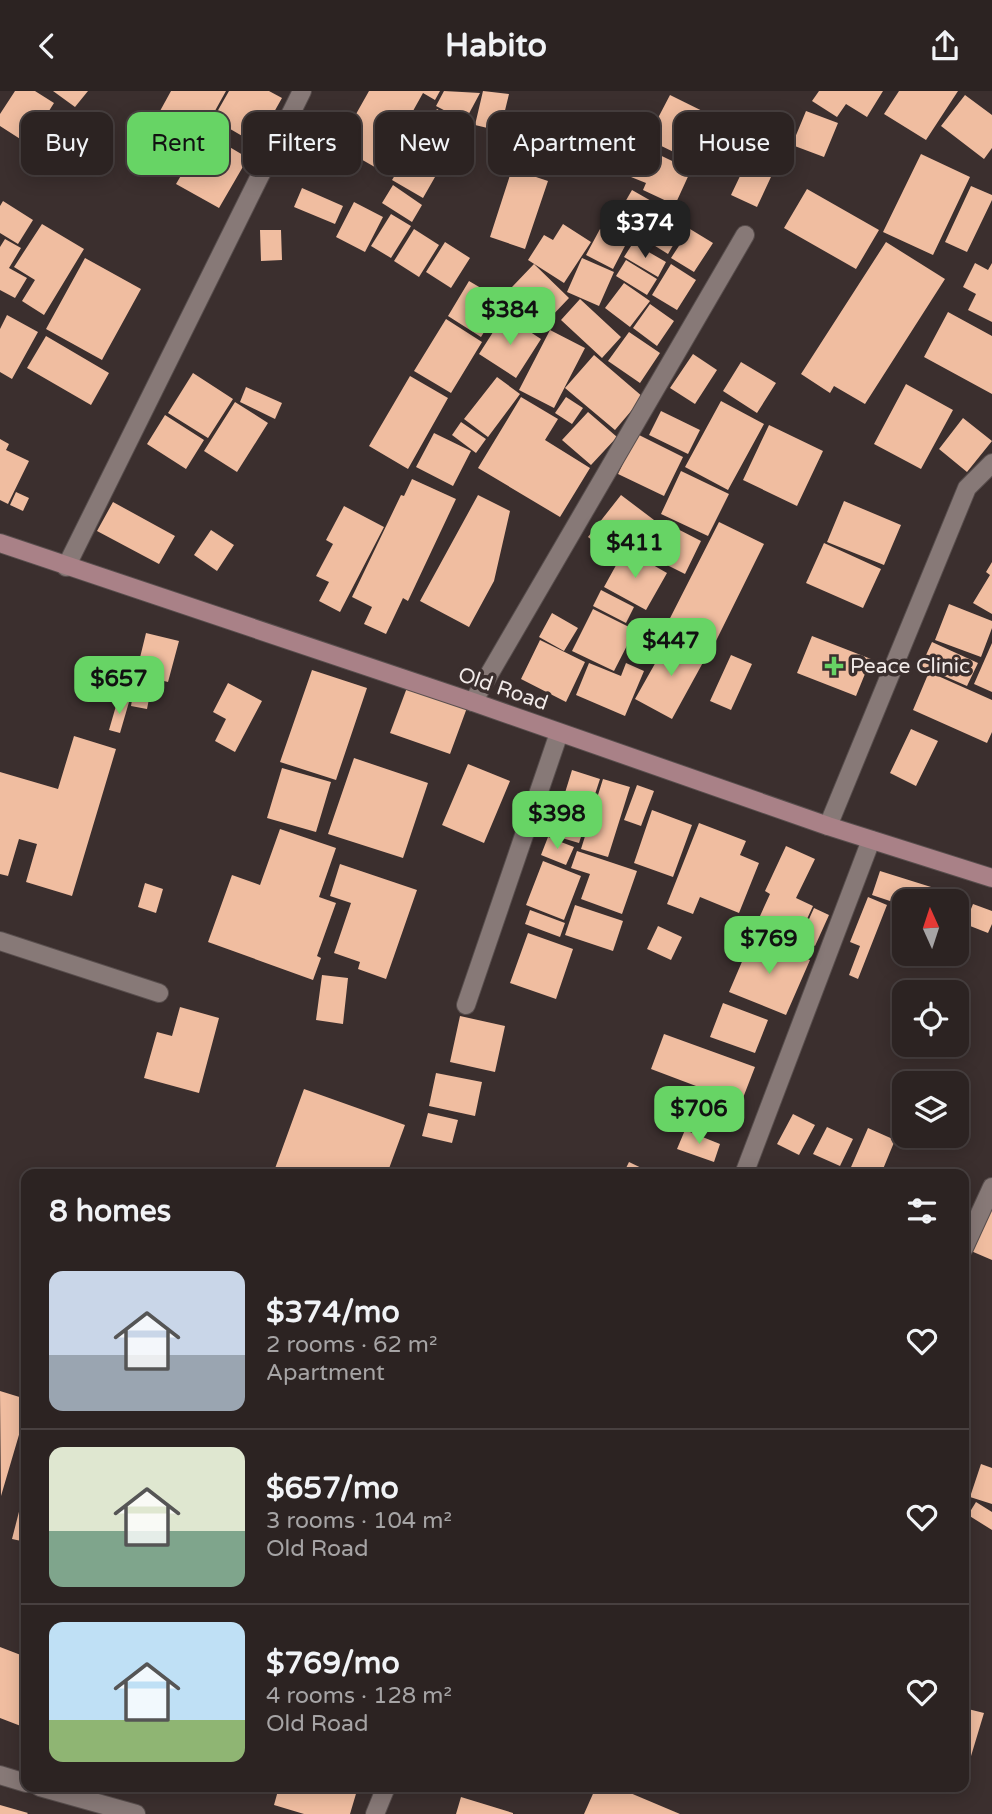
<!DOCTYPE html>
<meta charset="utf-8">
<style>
:root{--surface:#2c2322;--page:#382f2f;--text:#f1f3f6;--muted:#a6a4a5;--line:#484040;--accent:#67d465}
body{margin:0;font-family:"Varela Round",sans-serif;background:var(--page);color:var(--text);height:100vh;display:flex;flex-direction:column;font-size:26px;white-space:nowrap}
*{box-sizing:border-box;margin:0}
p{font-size:23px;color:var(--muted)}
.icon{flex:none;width:38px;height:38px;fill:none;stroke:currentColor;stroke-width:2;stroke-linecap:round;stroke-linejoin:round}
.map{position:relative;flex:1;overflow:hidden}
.drawer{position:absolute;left:21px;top:1078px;width:948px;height:623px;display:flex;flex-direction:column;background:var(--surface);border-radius:14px;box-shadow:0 4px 18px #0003,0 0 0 2px var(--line)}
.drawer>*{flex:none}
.hud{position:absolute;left:21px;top:21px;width:950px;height:63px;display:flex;gap:14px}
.needle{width:46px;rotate:357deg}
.controls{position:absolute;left:892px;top:798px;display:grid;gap:14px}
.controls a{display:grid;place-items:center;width:77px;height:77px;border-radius:14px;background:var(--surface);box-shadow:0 4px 18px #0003,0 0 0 2px var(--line);font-size:35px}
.price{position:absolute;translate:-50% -60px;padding:0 16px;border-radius:14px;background:var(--accent);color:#111;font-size:23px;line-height:46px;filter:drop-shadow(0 2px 4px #0008)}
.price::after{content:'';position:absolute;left:50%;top:42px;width:21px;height:16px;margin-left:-10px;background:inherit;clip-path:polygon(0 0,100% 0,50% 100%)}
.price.current{background:#222;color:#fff}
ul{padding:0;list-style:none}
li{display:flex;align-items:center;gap:21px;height:175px;padding:0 28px}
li+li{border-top:2px solid var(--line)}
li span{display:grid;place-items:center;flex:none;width:196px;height:140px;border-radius:14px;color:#555}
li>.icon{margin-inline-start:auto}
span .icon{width:84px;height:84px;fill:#fffc;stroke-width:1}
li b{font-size:30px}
h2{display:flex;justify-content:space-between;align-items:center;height:84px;padding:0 28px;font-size:30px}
.pill{padding:0 24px;border-radius:14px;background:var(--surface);box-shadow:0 4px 18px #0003,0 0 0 2px var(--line);font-size:24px;line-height:63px}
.pill.current{background:var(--accent);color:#111}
header{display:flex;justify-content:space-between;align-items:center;height:91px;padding:0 28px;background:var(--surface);font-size:32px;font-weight:800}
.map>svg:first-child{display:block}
.building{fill:#f0bda0}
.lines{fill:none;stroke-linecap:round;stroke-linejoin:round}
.street-casing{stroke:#584e4d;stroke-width:20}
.secondary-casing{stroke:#584e4d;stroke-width:20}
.street{stroke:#877977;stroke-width:18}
.secondary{stroke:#a98187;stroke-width:18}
.poi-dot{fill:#67d465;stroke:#3b2f2e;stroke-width:2.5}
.labels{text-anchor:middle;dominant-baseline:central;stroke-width:7;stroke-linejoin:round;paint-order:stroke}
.poi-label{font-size:21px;fill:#f1eae8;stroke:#3b2f2e;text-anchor:start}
.street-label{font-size:21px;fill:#f1eae8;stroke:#3b2f2e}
</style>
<header><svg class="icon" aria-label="back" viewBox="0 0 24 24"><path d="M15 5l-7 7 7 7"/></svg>Habito<svg class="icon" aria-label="share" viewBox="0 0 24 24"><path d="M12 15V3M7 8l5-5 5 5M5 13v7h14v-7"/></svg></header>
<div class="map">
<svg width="992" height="1723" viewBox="0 0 992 1723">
<rect width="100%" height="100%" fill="#3b2f2e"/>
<path class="building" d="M15 0H35L54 12 28 53 0 35V23Z
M53 0H88L75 16Z
M171 0H226L191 63 149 40Z
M229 0H269L282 7 256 53 213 28Z
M369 0H440L435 9 423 2 380 79 338 55Z
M444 0 480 2 465 30 436 15Z
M483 0 509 3 500 40 475 34Z
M819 0H883L867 26 846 13 837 26 812 10Z
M899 0H958L926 49 884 23Z
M670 4 747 42 725 86 647 48Z
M965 4 992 24V57L984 68 941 35Z
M437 18 469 37 459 55 426 36Z
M806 20 838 32 824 66 792 54Z
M423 39 457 57 443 85 408 67Z
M206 42 248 67 219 117 176 93Z
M645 57 691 79 675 114 643 99 646 92 631 86Z
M751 62 777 73 757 116 731 104Z
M921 63 970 86 933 164 883 141Z
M405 68 435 86 423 107 392 89Z
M512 78 548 90 525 158 490 146Z
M393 94 422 114 412 131 382 112Z
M971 95 992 104V109L967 161 945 151Z
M302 97 343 115 335 133 294 116Z
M807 98 879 139 856 178 784 137Z
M632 99 660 115 638 153 610 137Z
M3 110 33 129 18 153 0 142V115Z
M354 111 383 126 365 161 336 146Z
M663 118 686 132 668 163 644 148Z
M391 123 411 135 391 167 371 155Z
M42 133 84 158 44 224 22 210 35 189 14 176Z
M563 133 591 151 564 192 528 169 544 144 553 149Z
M414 138 439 154 419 186 394 170Z
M600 138 626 153 613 178 586 164Z
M690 138 713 152 694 181 671 167Z
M260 139H281L282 169 261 170Z
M5 148 21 157 9 177 27 187 15 207 0 199V156Z
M445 151 470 167 451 197 426 181Z
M886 151 945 188 865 313 834 295 830 302 801 283Z
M633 152 666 171 658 186 624 166Z
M85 167 141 198 102 269 46 238Z
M582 167 614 181 599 215 567 201Z
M626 169 657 188 647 204 616 185Z
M975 172 988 179 992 172V231L968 219 976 203 963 196Z
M534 173 569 207 548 229 512 196Z
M671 173 696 189 677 219 652 204Z
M469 190 503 210 481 246 448 225Z
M624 192 650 210 630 236 605 217Z
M580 208 621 246 602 267 561 229Z
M650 213 674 230 657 255 633 237Z
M948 221 992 245V303L924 266Z
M7 224 38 241 12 288 0 281V238Z
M504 224 541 248 516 287 479 263Z
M446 228 482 251 451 302 414 280Z
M550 239 585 257 554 317 519 299Z
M629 241 660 262 640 292 608 270Z
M46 245 109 282 91 314 27 277Z
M693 263 717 279 695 313 670 297Z
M594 264 643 306 615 339 565 297Z
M741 271 776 292 757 322 723 300Z
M193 282 233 308 208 347 168 322Z
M410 285 448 307 408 378 369 355Z
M497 286 520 303 488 346 464 328Z
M906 293 953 319 921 378 874 353Z
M246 296 282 312 275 328 240 311Z
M521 306 558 328 545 349 590 377 560 426 478 377Z
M566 306 583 317 572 333 555 322Z
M721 310 764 333 728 399 685 376Z
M235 311 268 332 237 381 204 360Z
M661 320 700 339 688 363 649 344Z
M588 321 617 346 591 374 562 349Z
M165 324 204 349 186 378 147 353Z
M963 327 992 350 967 381 939 358Z
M461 331 486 348 476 362 452 344Z
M769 334 823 360 797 415 743 389Z
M434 342 471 360 453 395 416 376Z
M637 343 683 366 664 405 618 383Z
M0 348 9 353 6 359 29 370 8 413 0 409Z
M681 380 729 403 708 445 661 423Z
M412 388 456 408 408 510 403 507 386 543 364 533 372 516 352 506 401 404 404 405Z
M16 401 29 407 23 420 10 414Z
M478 404 510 420 494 490 469 536 420 510Z
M621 404 658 432 635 461 625 453 615 467 588 446Z
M844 410 901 434 884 474 827 451Z
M113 411 175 445 159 473 97 440Z
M344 415 384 436 340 521 319 510 329 491 316 485 333 453 326 449Z
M662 430 701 450 685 483 645 463Z
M719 431 764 453 711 560 665 537Z
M211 439 234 454 217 480 194 464Z
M824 452 881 478 863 517 806 492Z
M625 458 667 482 646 519 604 496Z
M992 471V523L973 512 990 484 986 481Z
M601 499 634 516 626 532 593 515Z
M949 513 992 530V537L981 566 935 549Z
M593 518 635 539 614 580 572 560Z
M552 522 578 537 564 560 539 546Z
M146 542 179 550 168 591 136 583Z
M812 545 871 568 856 605 797 582Z
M670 546 706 566 672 628 635 608Z
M540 549 585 571 566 611 521 588Z
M932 551 978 572 967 595 921 575Z
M992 552V601L974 593Z
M731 564 752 573 731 619 710 610Z
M589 572 621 585 626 572 644 580 625 625 576 604Z
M312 579 367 597 336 689 280 671Z
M929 581 992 609V641L987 652 913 619Z
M135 591 152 593 147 618 131 615Z
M228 592 262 610 235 661 215 650 226 628 213 621Z
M408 594 468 614 450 663 390 642Z
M118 608 129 611 120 642 109 639Z
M911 638 938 650 916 695 890 682Z
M74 645 116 658 72 805 26 791 37 753 19 748 8 785 0 783V681L58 698Z
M354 667 428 692 403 767 328 743Z
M468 673 510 690 484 752 442 734Z
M282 677 331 691 316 741 267 727Z
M572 679 600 688 579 752 552 744Z
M603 688 630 696 608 766 581 758Z
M637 694 654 700 641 735 624 729Z
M652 719 692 734 673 786 634 772Z
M699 732 746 750 740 764 759 772 739 822 700 806 693 823 667 813Z
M280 738 336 757 319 806 336 812 317 865 321 867 313 889 208 851 232 784 260 794Z
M548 746 574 756 566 774 541 764Z
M786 755 815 768 796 807 813 815 795 854 755 836 770 803 765 800Z
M577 760 637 780 622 823 581 808 590 783 571 777Z
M543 770 581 785 564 829 526 814Z
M340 773 417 799 386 888 358 878 360 871 334 862 351 812 330 805Z
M880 780 963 806 958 821 957 810H905V815L872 804Z
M145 792 163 798 156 822 138 816Z
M868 806 887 814 858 888 849 884 860 855 850 851Z
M973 813 992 820V833L988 842 965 833Z
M575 814 623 830 613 860 565 844Z
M814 817 829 824 815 855 800 848Z
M530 819 565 832 560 846 525 833Z
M658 835 682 846 671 869 647 858Z
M528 842 573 858 556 908 510 892Z
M753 845 810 869 786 924 729 901Z
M322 884 348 887 343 933 316 929Z
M723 912 768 929 755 962 710 946Z
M180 916 219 927 199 1002 144 987 157 941 172 945Z
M460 925 505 935 495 981 450 971Z
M664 943 755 976 741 1012 651 978Z
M436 982 482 991 475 1025 429 1015Z
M304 998 405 1034 387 1083H273Z
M428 1022 458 1029 452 1052 422 1045Z
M793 1023 815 1034 799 1064 777 1053Z
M827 1036 853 1048 840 1075 813 1063Z
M868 1037 895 1049 881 1083H848Z
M685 1039 720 1053 714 1071 677 1058Z
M629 1071 654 1083H623Z
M466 1080H513V1083H466Z
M992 1113V1169L971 1160Z
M0 1300 26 1308V1320L1 1405Z
M981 1373 992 1377V1413L970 1406Z
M976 1411 992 1421V1439L968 1424Z
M21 1413 26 1414V1451L12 1448Z
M0 1556 26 1566V1637L0 1627Z
M964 1617 984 1622 965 1685 964 1684Z
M279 1696H358L350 1723H304L274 1714Z
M596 1696H616L680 1723H584Z
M461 1706 513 1722V1723H456Z
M0 1714 28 1722 27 1723H0Z"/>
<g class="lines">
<defs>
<path id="street" d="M66 476 302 0
M473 611 745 144
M828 735 967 397 992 372
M0 850 159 902
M466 914 559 642
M744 1083 871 749
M964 1157 992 1096
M0 1684 26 1692
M40 1696 136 1723
M375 1723 386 1696"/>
<path id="secondary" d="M0 452 473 611 828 735 992 787"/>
</defs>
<use href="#street" class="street-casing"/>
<use href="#secondary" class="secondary-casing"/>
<use href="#street" class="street"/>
<use href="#secondary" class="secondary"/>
</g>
<path class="poi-dot" d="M830.5 564.5h7v7h7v7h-7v7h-7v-7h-7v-7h7z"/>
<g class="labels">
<g class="poi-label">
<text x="850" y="575">Peace Clinic</text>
</g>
<g class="street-label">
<text transform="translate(503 598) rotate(19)">Old Road</text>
</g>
</g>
</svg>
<div class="controls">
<a><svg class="needle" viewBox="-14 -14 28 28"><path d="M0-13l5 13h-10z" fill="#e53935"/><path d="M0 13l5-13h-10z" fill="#a6a4a5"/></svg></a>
<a><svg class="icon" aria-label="locate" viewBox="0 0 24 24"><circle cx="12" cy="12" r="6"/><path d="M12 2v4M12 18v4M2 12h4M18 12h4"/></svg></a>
<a><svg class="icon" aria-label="layers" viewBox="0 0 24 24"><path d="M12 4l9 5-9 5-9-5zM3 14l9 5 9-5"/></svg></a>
</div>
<b class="price current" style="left:645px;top:169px">$374</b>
<b class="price" style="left:510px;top:256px">$384</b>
<b class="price" style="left:635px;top:489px">$411</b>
<b class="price" style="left:671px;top:587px">$447</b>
<b class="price" style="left:119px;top:625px">$657</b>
<b class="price" style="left:557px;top:760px">$398</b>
<b class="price" style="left:769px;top:885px">$769</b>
<b class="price" style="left:699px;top:1055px">$706</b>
<div class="hud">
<a class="pill">Buy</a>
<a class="pill current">Rent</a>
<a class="pill">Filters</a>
<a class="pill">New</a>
<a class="pill">Apartment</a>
<a class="pill">House</a>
</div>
<section class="drawer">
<h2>8 homes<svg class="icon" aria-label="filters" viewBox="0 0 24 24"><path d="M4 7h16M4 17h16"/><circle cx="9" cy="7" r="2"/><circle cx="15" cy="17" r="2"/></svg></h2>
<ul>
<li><span style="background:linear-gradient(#c9d6e8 60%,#9aa5b1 0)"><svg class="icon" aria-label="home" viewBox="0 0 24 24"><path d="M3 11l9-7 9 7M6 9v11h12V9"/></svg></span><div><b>$374/mo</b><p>2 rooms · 62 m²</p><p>Apartment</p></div><svg class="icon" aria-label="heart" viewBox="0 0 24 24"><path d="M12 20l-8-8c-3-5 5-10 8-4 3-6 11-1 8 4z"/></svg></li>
<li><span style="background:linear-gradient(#dfe7d0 60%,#7fa58c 0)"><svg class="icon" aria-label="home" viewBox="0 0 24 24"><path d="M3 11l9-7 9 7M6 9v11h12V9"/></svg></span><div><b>$657/mo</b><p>3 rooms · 104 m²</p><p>Old Road</p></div><svg class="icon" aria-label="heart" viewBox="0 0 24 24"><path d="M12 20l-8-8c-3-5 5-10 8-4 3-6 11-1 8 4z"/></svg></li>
<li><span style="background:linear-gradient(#bfe0f5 70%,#8fb573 0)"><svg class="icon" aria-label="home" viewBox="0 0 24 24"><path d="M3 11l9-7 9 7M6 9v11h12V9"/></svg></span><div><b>$769/mo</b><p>4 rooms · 128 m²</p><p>Old Road</p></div><svg class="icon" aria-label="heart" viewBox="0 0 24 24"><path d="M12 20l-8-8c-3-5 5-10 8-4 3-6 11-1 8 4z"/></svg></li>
</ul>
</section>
</div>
